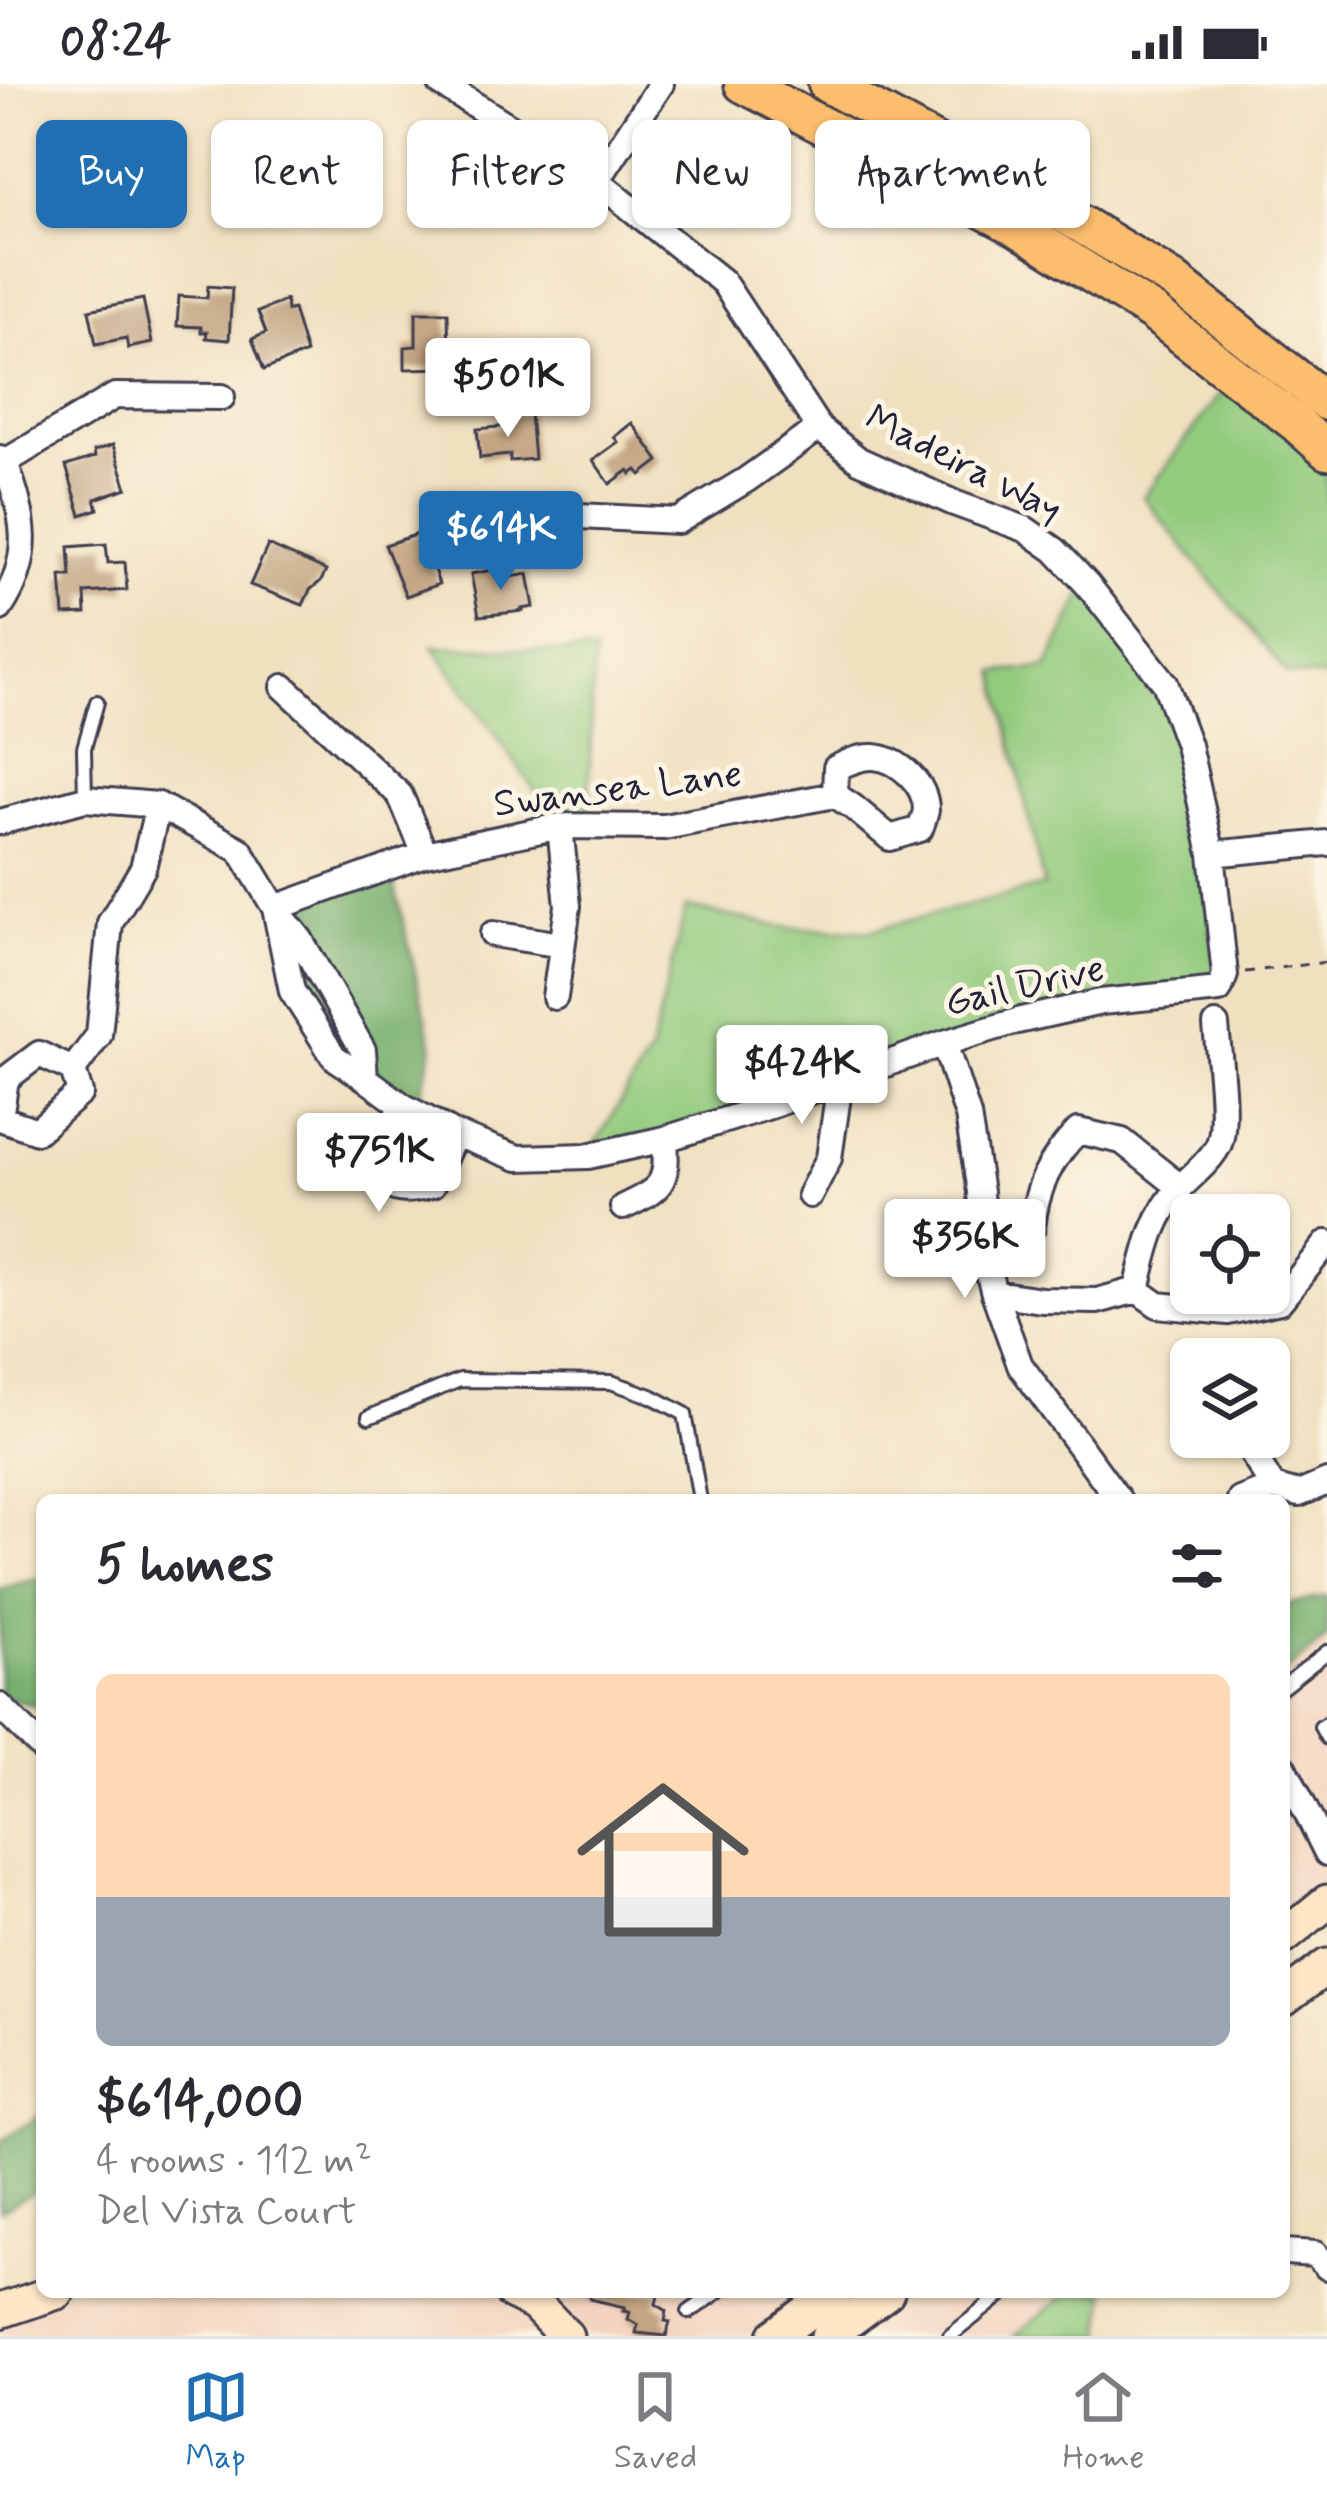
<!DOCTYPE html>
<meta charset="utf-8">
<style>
:root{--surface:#fff;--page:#f2f2f3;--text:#2b2b33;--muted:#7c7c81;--line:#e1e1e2;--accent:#1f6fb2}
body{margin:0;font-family:Mynerve,sans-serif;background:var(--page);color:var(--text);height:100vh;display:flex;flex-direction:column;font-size:45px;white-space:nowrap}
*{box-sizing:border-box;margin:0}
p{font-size:39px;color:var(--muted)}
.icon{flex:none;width:66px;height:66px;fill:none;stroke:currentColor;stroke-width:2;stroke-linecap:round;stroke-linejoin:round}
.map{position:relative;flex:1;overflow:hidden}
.details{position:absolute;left:36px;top:1410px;width:1254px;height:804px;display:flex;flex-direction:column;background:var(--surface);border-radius:18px;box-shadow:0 3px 9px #0004}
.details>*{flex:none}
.banner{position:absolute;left:36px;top:36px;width:1257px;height:108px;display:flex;gap:24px}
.fabs{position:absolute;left:1170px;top:1110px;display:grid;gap:24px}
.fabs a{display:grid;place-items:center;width:120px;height:120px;border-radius:18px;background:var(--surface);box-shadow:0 3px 9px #0004;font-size:60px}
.price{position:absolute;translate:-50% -102px;padding:0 27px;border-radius:12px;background:#fff;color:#222;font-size:39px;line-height:78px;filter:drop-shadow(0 3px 6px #0008)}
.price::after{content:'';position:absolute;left:50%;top:72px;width:36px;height:27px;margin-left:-18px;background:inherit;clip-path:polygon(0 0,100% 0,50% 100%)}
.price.active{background:var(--accent);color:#fff}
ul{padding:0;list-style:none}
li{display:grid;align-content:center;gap:24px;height:636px;padding:0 60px}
li span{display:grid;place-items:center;height:372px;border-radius:18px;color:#555}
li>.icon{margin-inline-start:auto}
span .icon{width:216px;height:216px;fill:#fffc;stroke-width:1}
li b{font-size:51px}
h2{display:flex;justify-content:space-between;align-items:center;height:144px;padding:0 60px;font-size:51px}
.chip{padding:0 42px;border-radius:18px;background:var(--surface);box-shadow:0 3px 9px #0004;font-size:42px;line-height:108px}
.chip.active{background:var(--accent);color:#fff}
.status{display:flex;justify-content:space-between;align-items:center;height:84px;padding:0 60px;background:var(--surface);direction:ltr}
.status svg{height:33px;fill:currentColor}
.dock{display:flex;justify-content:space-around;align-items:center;height:168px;border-top:3px solid var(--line);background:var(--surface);font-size:33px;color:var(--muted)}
.dock a{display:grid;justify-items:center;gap:6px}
.dock .active{color:var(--accent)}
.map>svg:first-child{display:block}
.built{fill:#f3d4bf}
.green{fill:#93cb7e;stroke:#5a765c;stroke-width:3}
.forest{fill:#76af6d;stroke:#4c6854;stroke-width:3}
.building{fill:#bfa07d}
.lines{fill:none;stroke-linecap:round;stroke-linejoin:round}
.lane-casing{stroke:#413e4f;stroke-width:18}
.street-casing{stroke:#413e4f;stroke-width:30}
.secondary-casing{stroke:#413e4f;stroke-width:39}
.primary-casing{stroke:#413e4f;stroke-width:42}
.path{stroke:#413e4f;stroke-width:3;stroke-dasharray:9 9;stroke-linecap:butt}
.lane{stroke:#fff;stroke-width:12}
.street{stroke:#fff;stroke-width:24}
.secondary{stroke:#fde5c5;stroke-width:33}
.primary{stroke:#fbbd6e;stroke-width:36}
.labels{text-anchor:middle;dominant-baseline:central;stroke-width:10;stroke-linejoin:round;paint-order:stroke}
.street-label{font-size:39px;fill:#22223b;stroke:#fcf5e5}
</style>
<div class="status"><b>08:24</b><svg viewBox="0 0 49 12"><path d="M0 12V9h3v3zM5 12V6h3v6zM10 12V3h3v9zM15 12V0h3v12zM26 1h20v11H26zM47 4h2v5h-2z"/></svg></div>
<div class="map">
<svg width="1327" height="2252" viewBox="0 0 1327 2252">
<rect width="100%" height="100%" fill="#fcf5e5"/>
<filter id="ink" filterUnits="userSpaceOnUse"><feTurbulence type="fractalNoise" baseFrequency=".00833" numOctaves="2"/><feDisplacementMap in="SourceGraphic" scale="24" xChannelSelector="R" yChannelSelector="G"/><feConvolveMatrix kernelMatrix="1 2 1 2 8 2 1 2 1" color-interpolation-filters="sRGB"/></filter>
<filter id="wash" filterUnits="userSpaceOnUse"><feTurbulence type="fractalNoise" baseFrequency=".004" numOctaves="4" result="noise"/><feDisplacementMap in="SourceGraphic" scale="48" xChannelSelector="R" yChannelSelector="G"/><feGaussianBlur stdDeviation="2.7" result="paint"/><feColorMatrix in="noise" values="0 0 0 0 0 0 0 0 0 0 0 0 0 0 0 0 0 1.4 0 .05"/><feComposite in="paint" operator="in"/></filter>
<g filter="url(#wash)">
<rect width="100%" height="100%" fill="#f0e0c0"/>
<path class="built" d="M1327 1553V1818L1284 1853V1590Z
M57 2208H812L775 2252H0V2227Z
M888 2208H1109L1108 2252H828Z"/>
<path class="green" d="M1234 291 1327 367V594L1287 590 1143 413Z
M1087 500 1165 599 1187 661 1219 906 1101 918 588 1072 650 969 686 823 781 843 869 847 1044 802 996 588 1047 584Z
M433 562 594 569 588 742H560Z
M1070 2208H1106L1103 2252H1014Z"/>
<path class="forest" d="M390 783 433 963 416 1029 365 994 275 824Z
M42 1493V1624L0 1612V1505Z
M1327 1512V1553L1284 1590V1522Z
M42 2030V2103L0 2127V2058Z"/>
<g id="blocks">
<path class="building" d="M208 202 232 204 229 256 206 254 207 248H201V243L177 242 179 212 207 214Z
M143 215 152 259 128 264 126 254 96 260 89 226Z
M286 216 287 227 293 225 306 269 264 286 252 255 266 249 258 228Z
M416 228H448L449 284 405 285V263L416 262Z
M530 329 534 375 510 377V371L480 374 477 345 509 342 508 332Z
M632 339 659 377 641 391 637 386 631 390 629 386 610 400 593 376 618 358 614 353Z
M113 361 127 404 95 415 98 425 81 431 66 382 95 373 94 367Z
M427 447 434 466 428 468 439 500 406 512 385 461Z
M106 460 108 479 125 478 127 506 85 509 86 530 64 531 61 492H71L69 463Z
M268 461 326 487 321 497 310 506 303 521 250 501Z
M498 485 500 495 528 490 534 523 522 525 523 527 479 532 471 490Z
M591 2208H659L656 2220 667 2227 665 2237 670 2238 666 2252 636 2249 638 2241 628 2235 630 2228 623 2227 625 2223 590 2215Z"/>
</g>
</g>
<g filter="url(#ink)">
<use href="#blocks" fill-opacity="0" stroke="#413e4f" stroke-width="3"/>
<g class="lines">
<defs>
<path id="lane" d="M85 715 84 664 97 618
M369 1333 460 1296 611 1298 651 1312 685 1330 700 1416
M1284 1602 1327 1568
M1327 1639 1321 1643 1327 1654
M689 2228 718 2208
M950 2252 1005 2208"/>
<path id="street" d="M597 97 661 0
M0 374 5 378C24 433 35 471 0 524
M5 378 115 312 222 313
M482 427 678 437 746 396 819 344
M284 603 400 711 425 770
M0 738 85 715 158 721 240 766 275 824 300 855 363 966 365 994 334 973 292 907 275 824
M1212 770 1327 759
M275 824 425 770 560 742 664 743 835 711 853 723 890 754 920 745C921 743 926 728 926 726 926 700 899 675 874 673 861 672 848 678 836 684L835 711
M493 850 562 861
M555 913 568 822 560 742
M944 959 968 1032 980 1108 984 1172 994 1209 1020 1281 1119 1416
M39 970 73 986 80 1009 37 1047 0 1034 6 995Z
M73 986 99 951 110 839 143 784 158 721
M365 994 403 1022 455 1050 518 1074 588 1072 665 1055 773 1021 944 959 1017 937 1101 918 1219 906 1225 891 1212 770 1188 661 1165 599 1087 500 1055 466 1025 445 954 419 859 376 819 344 723 198 597 97 441 0
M403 1022 373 1076C384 1109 403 1110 432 1101L455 1050
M810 1111 829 1074 840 998
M623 1123C663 1104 668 1100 665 1055
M1032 1144C1036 1104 1050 1075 1078 1047L1122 1057 1180 1103
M1137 1206 1158 1221 1228 1228 1280 1217 1327 1159
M994 1209 1042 1216 1097 1217 1137 1206C1146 1168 1152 1133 1180 1104 1192 1091 1209 1079 1218 1062 1229 1041 1218 968 1216 941
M1273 1403 1299 1410 1327 1398
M1240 1416 1273 1403 1242 1353
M0 1622 42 1664
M1284 1683 1327 1769
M1284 2168 1315 2170 1327 2183"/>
<path id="secondary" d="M1284 1853 1327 1818
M1284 1915 1327 1882
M512 2208 535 2220 566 2252
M0 2227 57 2208
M775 2252 834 2208
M828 2252 887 2208"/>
<path id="primary" d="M743 0 1018 144 1152 228 1297 340 1327 367
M827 0 1036 113 1173 196 1327 318"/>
</defs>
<use href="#lane" class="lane-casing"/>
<use href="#street" class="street-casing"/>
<use href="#secondary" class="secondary-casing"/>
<use href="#primary" class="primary-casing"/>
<path class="path" d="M1245 888 1327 878"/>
<use href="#lane" class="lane"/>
<use href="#street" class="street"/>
<use href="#secondary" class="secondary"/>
<use href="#primary" class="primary"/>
</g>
</g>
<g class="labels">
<g class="street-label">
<text transform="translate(963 381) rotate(27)">Madeira Way</text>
<text transform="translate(618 706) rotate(-7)">Swansea Lane</text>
<text transform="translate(1025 903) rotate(-13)">Gail Drive</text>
</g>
</g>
</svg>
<div class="fabs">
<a><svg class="icon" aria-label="locate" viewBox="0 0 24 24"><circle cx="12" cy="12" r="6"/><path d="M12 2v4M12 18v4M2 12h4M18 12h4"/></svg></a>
<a><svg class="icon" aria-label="layers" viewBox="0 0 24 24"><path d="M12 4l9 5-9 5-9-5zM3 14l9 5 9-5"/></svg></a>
</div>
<b class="price" style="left:508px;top:356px">$501K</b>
<b class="price active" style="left:501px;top:509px">$614K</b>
<b class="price" style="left:802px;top:1043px">$424K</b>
<b class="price" style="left:379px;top:1131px">$751K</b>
<b class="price" style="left:965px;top:1217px">$356K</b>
<div class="banner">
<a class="chip active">Buy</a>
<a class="chip">Rent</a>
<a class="chip">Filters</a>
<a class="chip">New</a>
<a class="chip">Apartment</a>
</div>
<section class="details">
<h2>5 homes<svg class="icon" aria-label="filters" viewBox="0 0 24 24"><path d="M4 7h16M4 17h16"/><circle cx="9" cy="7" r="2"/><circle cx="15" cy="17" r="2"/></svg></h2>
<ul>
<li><span style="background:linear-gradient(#ffd9b3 60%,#9aa5b1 0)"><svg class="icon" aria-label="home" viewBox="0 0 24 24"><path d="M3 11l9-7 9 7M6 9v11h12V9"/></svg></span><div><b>$614,000</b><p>4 rooms · 112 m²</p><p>Del Vista Court</p></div></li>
</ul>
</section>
</div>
<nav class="dock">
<a class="active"><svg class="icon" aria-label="map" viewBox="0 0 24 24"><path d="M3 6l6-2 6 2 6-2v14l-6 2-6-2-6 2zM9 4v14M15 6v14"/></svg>Map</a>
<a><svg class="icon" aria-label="saved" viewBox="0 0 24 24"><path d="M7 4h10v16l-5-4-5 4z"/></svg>Saved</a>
<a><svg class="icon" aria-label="home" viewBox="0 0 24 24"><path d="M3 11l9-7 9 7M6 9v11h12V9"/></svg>Home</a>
</nav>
